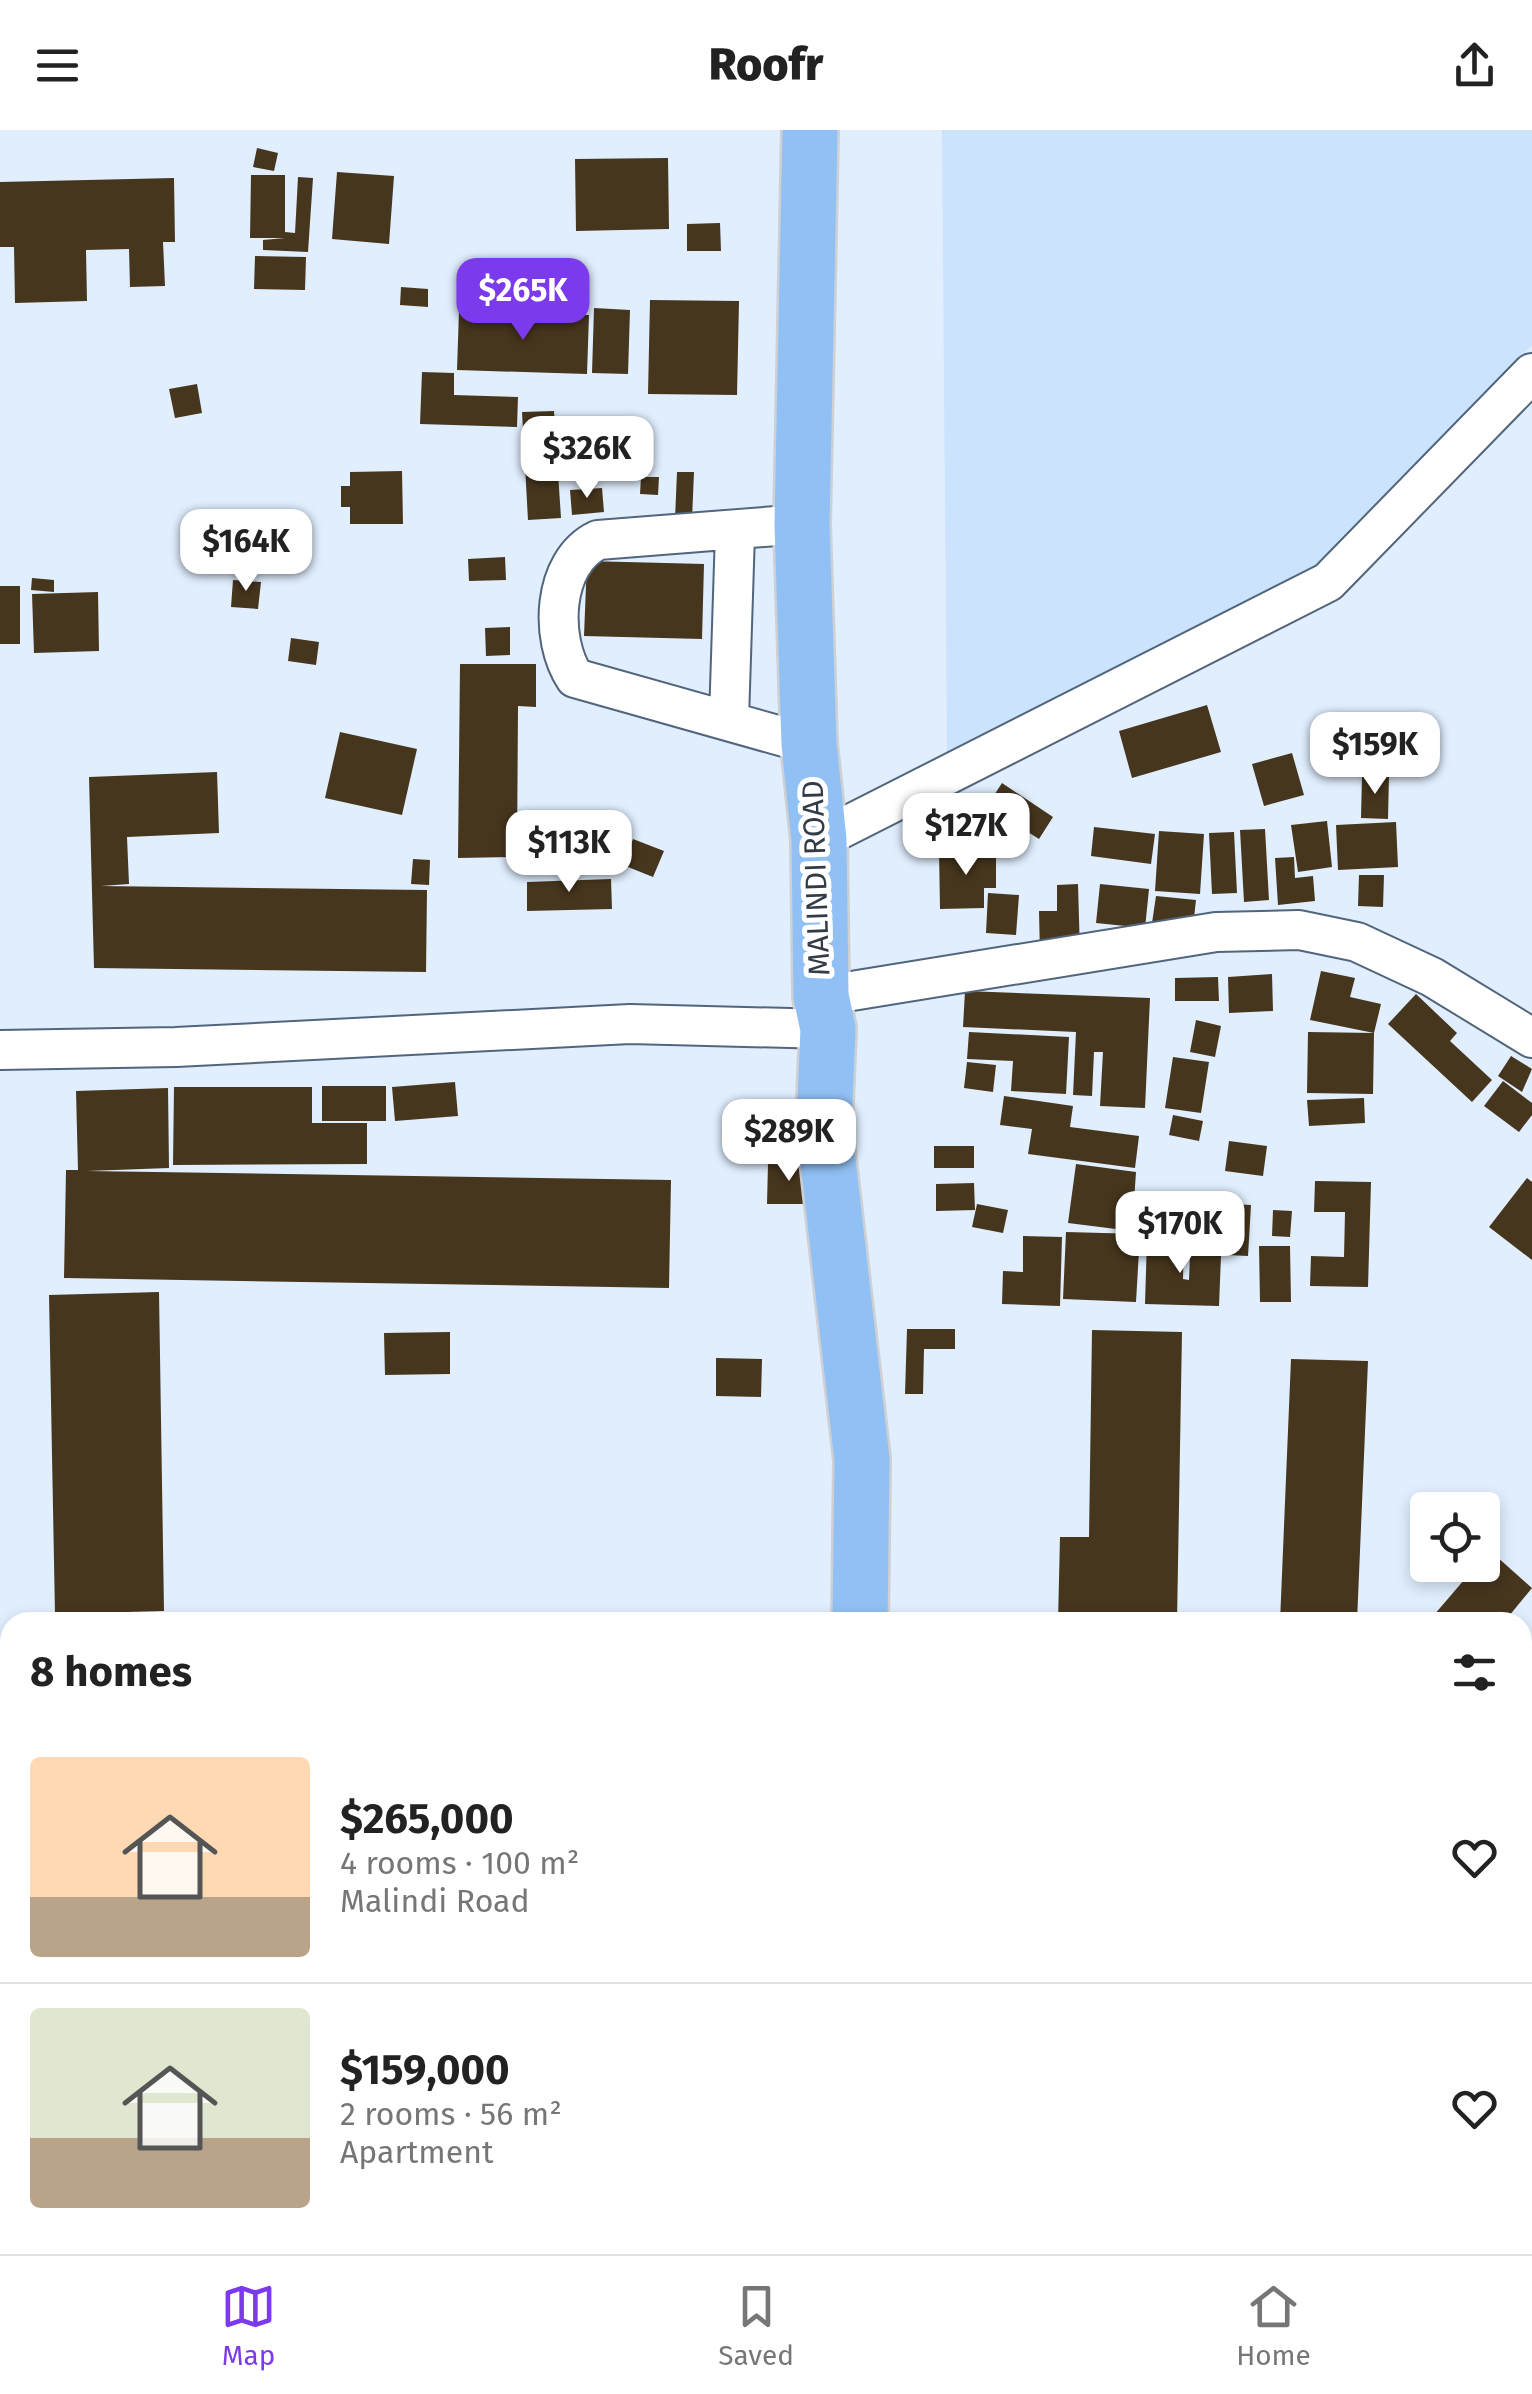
<!DOCTYPE html>
<meta charset="utf-8">
<style>
:root{--surface:#fff;--page:#f6f6f6;--text:#222;--muted:#767676;--line:#e0e0e0;--accent:#7c3aed}
body{margin:0;font-family:"Fira Sans",sans-serif;background:var(--page);color:var(--text);height:100vh;display:flex;flex-direction:column;font-size:38px;white-space:nowrap}
*{box-sizing:border-box;margin:0}
p{font-size:32px;color:var(--muted)}
.icon{flex:none;width:55px;height:55px;fill:none;stroke:currentColor;stroke-width:2;stroke-linecap:round;stroke-linejoin:round}
.map{position:relative;flex:1;overflow:hidden}
.details{position:absolute;left:0px;top:1482px;width:1532px;height:642px;display:flex;flex-direction:column;background:var(--surface);border-radius:30px 30px 0 0;box-shadow:0 5px 15px #0003}
.details>*{flex:none}
.buttons{position:absolute;left:1410px;top:1362px;display:grid;gap:20px}
.buttons a{display:grid;place-items:center;width:90px;height:90px;border-radius:10px;background:var(--surface);box-shadow:0 5px 15px #0003;font-size:50px}
.price{position:absolute;translate:-50% -85px;padding:0 22px;border-radius:20px;background:#fff;color:#222;font-size:32px;line-height:65px;filter:drop-shadow(0 2px 5px #0008)}
.price::after{content:'';position:absolute;left:50%;top:60px;width:30px;height:22px;margin-left:-15px;background:inherit;clip-path:polygon(0 0,100% 0,50% 100%)}
.price.selected{background:var(--accent);color:#fff}
ul{padding:0;list-style:none}
li{display:flex;align-items:center;gap:30px;height:250px;padding:0 30px}
li+li{border-top:2px solid var(--line)}
li span{display:grid;place-items:center;flex:none;width:280px;height:200px;border-radius:10px;color:#555}
li>.icon{margin-inline-start:auto}
span .icon{width:120px;height:120px;fill:#fffc;stroke-width:1}
li b{font-size:42px}
h2{display:flex;justify-content:space-between;align-items:center;height:120px;padding:0 30px;font-size:42px}
header{display:flex;justify-content:space-between;align-items:center;height:130px;padding:0 30px;background:var(--surface);font-size:45px;font-weight:800}
.menu{display:flex;justify-content:space-around;align-items:center;height:140px;border-top:2px solid var(--line);background:var(--surface);font-size:28px;color:var(--muted)}
.menu a{display:grid;justify-items:center;gap:5px}
.menu .selected{color:var(--accent)}
.map>svg:first-child{display:block}
.built{fill:#cce3fd}
.building{fill:#47361e}
.lines{fill:none;stroke-linecap:round;stroke-linejoin:round}
.minor-casing{stroke:#51657c;stroke-width:42}
.highway-casing{stroke:#ced0d3;stroke-width:60}
.minor{stroke:#fff;stroke-width:38}
.highway{stroke:#90c0f4;stroke-width:55}
.labels{text-anchor:middle;dominant-baseline:central;stroke-width:10;stroke-linejoin:round;paint-order:stroke}
.street-label{font-size:30px;fill:#333c46;stroke:#fff}
</style>
<header><svg class="icon" aria-label="menu" viewBox="0 0 24 24"><path d="M4 6h16M4 12h16M4 18h16"/></svg>Roofr<svg class="icon" aria-label="share" viewBox="0 0 24 24"><path d="M12 15V3M7 8l5-5 5 5M5 13v7h14v-7"/></svg></header>
<div class="map">
<svg width="1532" height="2124" viewBox="0 0 1532 2124">
<rect width="100%" height="100%" fill="#e0eefe"/>
<path class="built" d="M942 0H1532V215L1323 440 947 632Z"/>
<path class="building" d="M257 18 278 23 274 41 253 37Z
M668 28 669 99 576 101 575 29Z
M337 42 394 46 389 114 332 109Z
M251 45H285V102L295 103 298 47 313 48 308 122 263 120V110L285 108H250Z
M174 48 175 112H163L165 156 130 157 129 119 86 120 87 171 15 173 14 117H0V52Z
M720 93 721 121H687V94Z
M255 126 306 127 305 160 254 159Z
M401 157 428 159V177L400 175Z
M650 170 739 171 737 265 648 264Z
M594 178 630 180 628 244 592 243Z
M459 181 589 185 587 244 457 240Z
M422 242 454 243V265L518 267 517 297 420 294Z
M197 254 202 283 175 288 169 259Z
M554 281 561 388 528 390 522 282Z
M402 341 403 394H350V377H341V356H350V342Z
M677 342H694L692 390 675 389Z
M641 347H659L658 365 640 364Z
M602 358 604 382 572 385 570 360Z
M505 427 506 450 469 451 468 429Z
M587 431 704 434 702 509 584 506Z
M32 448 54 450V462L31 460Z
M233 450 261 452 258 479 231 477Z
M0 456H20V514H0Z
M98 462 99 521 34 523 32 464Z
M510 497V525L486 526 485 498Z
M291 508 319 512 316 535 288 531Z
M460 534H536V577L518 576 517 727 458 728Z
M1207 575 1221 622 1132 648 1119 601Z
M340 602 417 619 402 685 325 668Z
M1292 623 1304 665 1264 676 1252 634Z
M217 642 219 703 127 707 129 754 101 756 427 760 426 842 94 838 89 647Z
M1362 645H1389L1388 689 1361 688Z
M1002 653 1053 687 1039 709 987 676Z
M979 685H997V695H1009V715L980 716Z
M1327 691 1332 737 1298 742 1291 695Z
M1396 692 1398 737 1338 740 1336 695Z
M1094 697 1155 704 1151 734 1091 726Z
M1265 699 1269 770 1244 772 1240 700Z
M1159 701 1204 704 1200 764 1155 761Z
M1234 702 1237 763 1212 764 1209 703Z
M633 709 664 721 653 747 623 735Z
M939 720H996V758H984V778L940 779Z
M1294 727 1295 748 1313 746 1315 771 1278 775 1275 728Z
M413 729 430 730 429 755 411 754Z
M1359 745H1384L1383 777 1358 776Z
M611 749 612 779 527 781V752Z
M1078 754 1080 823 1040 825 1039 781H1057V755Z
M1100 754 1149 759 1145 798 1096 793Z
M988 763 1019 765 1016 805 986 803Z
M1156 766 1196 770 1193 797 1152 793Z
M1321 841 1355 848 1350 867 1381 874 1374 903 1373 964 1307 963 1308 902 1374 903 1310 890Z
M1272 844 1273 881 1229 883 1228 847Z
M1218 847 1219 871H1175V848Z
M965 861 1150 868 1145 978 1100 976 1103 922H1094L1092 966 1073 965 1076 902 963 897Z
M1416 864 1457 903 1450 911 1492 950 1472 972 1388 894Z
M1196 890 1221 896 1215 927 1190 922Z
M969 902 1069 907 1066 964 1011 961 1013 931 967 929Z
M1511 926 1532 939 1522 962 1498 946Z
M1173 927 1209 932 1201 983 1165 978Z
M967 932 996 935 993 962 964 958Z
M1503 951 1532 973V985L1519 1002 1484 976Z
M455 952 458 986 395 991 392 957Z
M322 956H386V991H322Z
M174 957H312V993H367V1034L173 1035Z
M168 958 169 1038 87 1041 671 1050 669 1158 64 1148 66 1040H78L76 961Z
M1004 966 1073 976 1070 997 1139 1006 1135 1038 1028 1024 1032 999 1000 995Z
M1364 968 1365 993 1309 996 1307 970Z
M1173 985 1203 991 1199 1011 1169 1005Z
M1229 1011 1267 1016 1263 1046 1225 1041Z
M934 1016H974V1038H934Z
M768 1034 811 1035 810 1074H767Z
M1076 1034 1136 1042 1132 1101 1068 1093Z
M1527 1048 1532 1052V1130L1489 1097Z
M1315 1051 1371 1052 1368 1157 1310 1156 1311 1126 1344 1127 1345 1082H1314Z
M974 1053 975 1080 936 1081V1054Z
M977 1074 1008 1080 1003 1103 972 1097Z
M1229 1074 1251 1075 1248 1126 1227 1125Z
M1160 1079 1203 1083 1201 1107 1158 1104Z
M1273 1080 1292 1081 1290 1107 1272 1106Z
M1066 1102 1140 1104 1136 1172 1063 1169Z
M1023 1106 1062 1107 1060 1176 1002 1174 1003 1141 1023 1142Z
M1147 1109 1184 1110 1183 1149 1189 1150 1190 1125 1221 1126 1219 1176 1145 1174Z
M1259 1116H1290L1291 1172H1260Z
M159 1162 164 1481 55 1484 49 1165Z
M907 1199H955V1219H924L923 1264H905Z
M1092 1200 1182 1202 1177 1492H1058L1060 1407H1089Z
M450 1202V1244L385 1245 384 1203Z
M716 1228 762 1229 761 1267 716 1266Z
M1291 1229 1368 1231 1357 1492H1280Z
M1496 1426 1532 1458 1504 1492H1428L1476 1436 1482 1441Z
M1324 2115H1415L1408 2124H1320Z"/>
<g class="lines">
<defs>
<path id="minor" d="M802 394 598 410C552 432 549 509 575 548L809 614
M729 589 735 403
M819 710 1328 452 1532 243
M821 866 1216 802 1299 800 1357 812 1432 847 1532 908
M0 920 176 917 630 894 828 899
M1522 2004 1532 2012"/>
<path id="highway" d="M810 0 802 394 809 614 819 710 821 866 828 899 824 995 862 1330 860 1492
M861 2124V2115"/>
</defs>
<use href="#minor" class="minor-casing"/>
<use href="#highway" class="highway-casing"/>
<use href="#minor" class="minor"/>
<use href="#highway" class="highway"/>
</g>
<g class="labels">
<g class="street-label">
<text transform="translate(816 748) rotate(-92)">MALINDI ROAD</text>
</g>
</g>
</svg>
<div class="buttons">
<a><svg class="icon" aria-label="locate" viewBox="0 0 24 24"><circle cx="12" cy="12" r="6"/><path d="M12 2v4M12 18v4M2 12h4M18 12h4"/></svg></a>
</div>
<b class="price selected" style="left:523px;top:213px">$265K</b>
<b class="price" style="left:587px;top:371px">$326K</b>
<b class="price" style="left:246px;top:464px">$164K</b>
<b class="price" style="left:1375px;top:667px">$159K</b>
<b class="price" style="left:966px;top:748px">$127K</b>
<b class="price" style="left:569px;top:765px">$113K</b>
<b class="price" style="left:789px;top:1054px">$289K</b>
<b class="price" style="left:1180px;top:1146px">$170K</b>
<section class="details">
<h2>8 homes<svg class="icon" aria-label="filters" viewBox="0 0 24 24"><path d="M4 7h16M4 17h16"/><circle cx="9" cy="7" r="2"/><circle cx="15" cy="17" r="2"/></svg></h2>
<ul>
<li><span style="background:linear-gradient(#ffd9b3 70%,#b9a48a 0)"><svg class="icon" aria-label="home" viewBox="0 0 24 24"><path d="M3 11l9-7 9 7M6 9v11h12V9"/></svg></span><div><b>$265,000</b><p>4 rooms · 100 m²</p><p>Malindi Road</p></div><svg class="icon" aria-label="heart" viewBox="0 0 24 24"><path d="M12 20l-8-8c-3-5 5-10 8-4 3-6 11-1 8 4z"/></svg></li>
<li><span style="background:linear-gradient(#dfe7d0 65%,#b9a48a 0)"><svg class="icon" aria-label="home" viewBox="0 0 24 24"><path d="M3 11l9-7 9 7M6 9v11h12V9"/></svg></span><div><b>$159,000</b><p>2 rooms · 56 m²</p><p>Apartment</p></div><svg class="icon" aria-label="heart" viewBox="0 0 24 24"><path d="M12 20l-8-8c-3-5 5-10 8-4 3-6 11-1 8 4z"/></svg></li>
</ul>
</section>
</div>
<nav class="menu">
<a class="selected"><svg class="icon" aria-label="map" viewBox="0 0 24 24"><path d="M3 6l6-2 6 2 6-2v14l-6 2-6-2-6 2zM9 4v14M15 6v14"/></svg>Map</a>
<a><svg class="icon" aria-label="saved" viewBox="0 0 24 24"><path d="M7 4h10v16l-5-4-5 4z"/></svg>Saved</a>
<a><svg class="icon" aria-label="home" viewBox="0 0 24 24"><path d="M3 11l9-7 9 7M6 9v11h12V9"/></svg>Home</a>
</nav>
